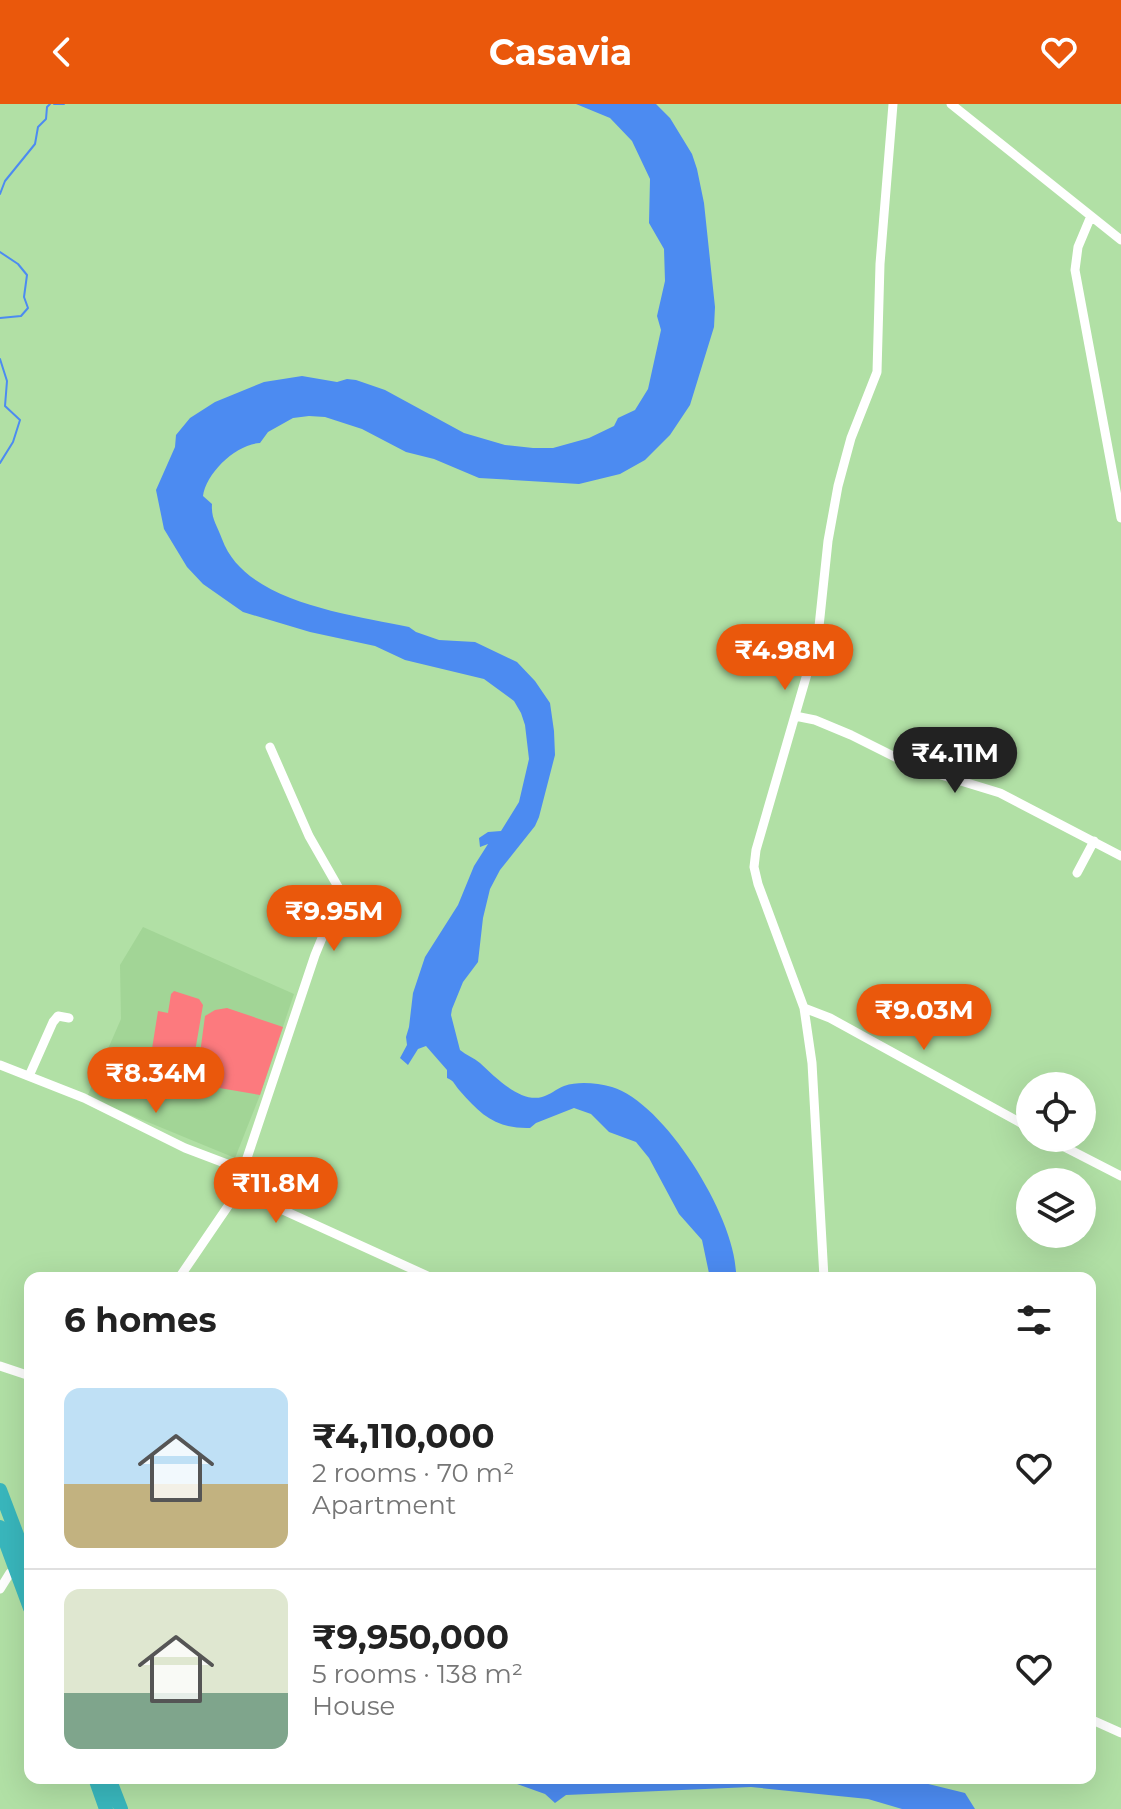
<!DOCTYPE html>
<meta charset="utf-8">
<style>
:root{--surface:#fff;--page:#f2f2f2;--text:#222;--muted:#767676;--line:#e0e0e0;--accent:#ea580c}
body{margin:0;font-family:Montserrat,sans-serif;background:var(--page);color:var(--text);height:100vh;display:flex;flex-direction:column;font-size:30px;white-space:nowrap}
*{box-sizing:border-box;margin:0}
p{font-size:26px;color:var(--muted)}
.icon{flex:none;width:44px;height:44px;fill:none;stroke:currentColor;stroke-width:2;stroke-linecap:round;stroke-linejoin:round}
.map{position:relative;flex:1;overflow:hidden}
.sheet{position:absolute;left:24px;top:1168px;width:1072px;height:512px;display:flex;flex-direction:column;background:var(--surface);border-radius:16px;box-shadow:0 8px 32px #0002}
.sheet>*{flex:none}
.tools{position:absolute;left:1016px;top:968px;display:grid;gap:16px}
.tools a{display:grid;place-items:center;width:80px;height:80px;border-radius:50%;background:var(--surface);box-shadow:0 8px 32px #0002;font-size:40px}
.price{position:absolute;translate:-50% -68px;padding:0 18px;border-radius:28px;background:var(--accent);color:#fff;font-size:26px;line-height:52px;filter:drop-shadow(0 2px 4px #0008)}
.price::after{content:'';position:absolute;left:50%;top:48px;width:24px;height:18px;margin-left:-12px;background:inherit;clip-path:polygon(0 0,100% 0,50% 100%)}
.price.current{background:#222;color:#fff}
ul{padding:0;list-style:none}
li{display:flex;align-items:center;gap:24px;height:200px;padding:0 40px}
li+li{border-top:2px solid var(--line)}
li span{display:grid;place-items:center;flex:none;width:224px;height:160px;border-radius:16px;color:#555}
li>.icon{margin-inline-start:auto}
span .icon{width:96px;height:96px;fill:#fffc;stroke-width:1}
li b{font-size:34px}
h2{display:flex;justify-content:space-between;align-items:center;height:96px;padding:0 40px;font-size:34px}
header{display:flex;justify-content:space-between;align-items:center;height:104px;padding:0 40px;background:var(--accent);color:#fff;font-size:36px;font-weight:700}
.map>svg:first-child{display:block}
.built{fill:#a2d596}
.green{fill:#fc7a7e}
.water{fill:#4c8bf1}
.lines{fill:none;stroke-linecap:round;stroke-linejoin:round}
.stream{stroke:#4c8bf1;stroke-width:2}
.minor{stroke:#fff;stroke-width:9}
.highway{stroke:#39b7bd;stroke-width:14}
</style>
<header><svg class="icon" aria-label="back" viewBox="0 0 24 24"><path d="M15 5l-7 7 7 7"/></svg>Casavia<svg class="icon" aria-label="heart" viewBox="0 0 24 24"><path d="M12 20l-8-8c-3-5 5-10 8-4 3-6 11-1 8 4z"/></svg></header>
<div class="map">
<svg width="1121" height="1705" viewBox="0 0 1121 1705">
<rect width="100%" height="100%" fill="#b1e0a5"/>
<path class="built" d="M143 823 294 890 260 991 235 1054 87 993 121 915 120 861Z"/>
<path class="green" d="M174 887 199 895 203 901 191 971 184 978 148 970 158 907 168 909 171 890Z
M227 904 283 923 260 991 202 981 201 975 197 972 205 912 215 906Z"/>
<path class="water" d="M576 0H656L670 14 692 50 697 65 704 99 715 203 714 223 690 301 670 331 645 356 620 370 579 380 479 374 434 355 406 348 362 325 325 313 309 312 293 314 268 328 260 339C236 340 206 369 203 392L212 400C211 415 217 421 222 435 245 499 350 510 409 523L416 528 439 536 475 538 517 558 535 577 550 599 554 627 555 651 539 713 535 722 500 766 490 785 483 814 478 858 463 878 452 905 451 911 460 946C466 951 474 954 480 959 494 972 520 999 542 993 550 991 556 985 564 982 579 977 596 979 612 983 666 999 739 1119 736 1174H710L702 1136 679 1110 649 1054 636 1038 609 1028 591 1010 574 1004 536 1019 530 1024C496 1025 481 1011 460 987 454 981 455 977 447 974V966L426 942 418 945 408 961 400 954 407 941 406 933 409 923 413 889 425 853 458 801 474 762 488 740 480 743 479 734 488 728 501 727 519 698 529 655 525 621 521 609 514 597 484 575 405 556 375 542 310 528 243 508 203 480 187 463 164 425 156 386 175 343 176 331 190 314 215 298 264 278 302 272 337 278 347 275 356 276 385 286 464 329 505 341 533 344H553L589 334 614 322 618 314 635 306 648 285 661 226 657 212 665 177 664 145 649 119 650 75 632 37 610 14Z
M500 1674H904L965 1689 975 1705H902L868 1695 751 1683 566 1691 555 1699 545 1690Z"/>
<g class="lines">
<path class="stream" d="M54 0H64
M0 90 5 77 35 40 38 23 46 15 47 3 50 0
M0 148 18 160 27 171 24 193 28 204 21 212 0 214
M0 255 7 277 5 302 20 316 13 338 0 359"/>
<path class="minor" d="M951 0 1121 136
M1091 112 1078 143 1075 166 1121 414
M795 612 815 616 851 631 915 663 1000 689 1121 752
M1077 769 1094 737
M804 904 830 914 1030 1024
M0 961 84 994 185 1044 243 1066 239 1086 179 1174
M29 972 53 918 58 912 69 914
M1047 1034 1121 1072
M243 1066 315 851 341 788 309 732 270 643
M239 1086 432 1174
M824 1174 812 959 804 904 758 780 754 763 756 746 818 532 828 437 838 382 851 334 877 268 880 160 893 0
M0 1262 30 1272
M0 1485 10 1469
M1090 1615 1121 1629"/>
<path class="highway" d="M0 1386 30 1465
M0 1423 30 1504
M95 1674 106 1705
M109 1674 121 1705"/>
</g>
</svg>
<div class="tools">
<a><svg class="icon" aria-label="locate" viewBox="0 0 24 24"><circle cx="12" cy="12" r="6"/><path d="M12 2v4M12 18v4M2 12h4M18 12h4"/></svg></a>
<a><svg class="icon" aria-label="layers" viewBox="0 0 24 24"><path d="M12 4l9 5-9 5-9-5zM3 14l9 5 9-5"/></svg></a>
</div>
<b class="price" style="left:785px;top:588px">₹4.98M</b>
<b class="price current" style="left:955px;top:691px">₹4.11M</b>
<b class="price" style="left:334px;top:849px">₹9.95M</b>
<b class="price" style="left:924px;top:948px">₹9.03M</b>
<b class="price" style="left:156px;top:1011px">₹8.34M</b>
<b class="price" style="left:276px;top:1121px">₹11.8M</b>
<section class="sheet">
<h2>6 homes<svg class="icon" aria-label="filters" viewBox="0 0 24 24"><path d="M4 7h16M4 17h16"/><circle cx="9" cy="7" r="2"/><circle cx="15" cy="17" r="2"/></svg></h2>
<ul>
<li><span style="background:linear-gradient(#bfe0f5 60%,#c2b280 0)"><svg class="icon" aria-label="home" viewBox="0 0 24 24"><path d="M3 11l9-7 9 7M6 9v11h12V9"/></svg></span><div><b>₹4,110,000</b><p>2 rooms · 70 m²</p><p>Apartment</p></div><svg class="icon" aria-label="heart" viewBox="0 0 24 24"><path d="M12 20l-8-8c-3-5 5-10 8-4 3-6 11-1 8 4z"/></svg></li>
<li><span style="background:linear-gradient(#dfe7d0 65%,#7fa58c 0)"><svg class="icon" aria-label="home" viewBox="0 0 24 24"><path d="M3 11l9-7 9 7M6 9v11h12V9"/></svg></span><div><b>₹9,950,000</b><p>5 rooms · 138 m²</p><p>House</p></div><svg class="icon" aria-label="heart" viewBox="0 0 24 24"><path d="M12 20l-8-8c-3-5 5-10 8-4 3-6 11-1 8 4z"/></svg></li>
</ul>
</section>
</div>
